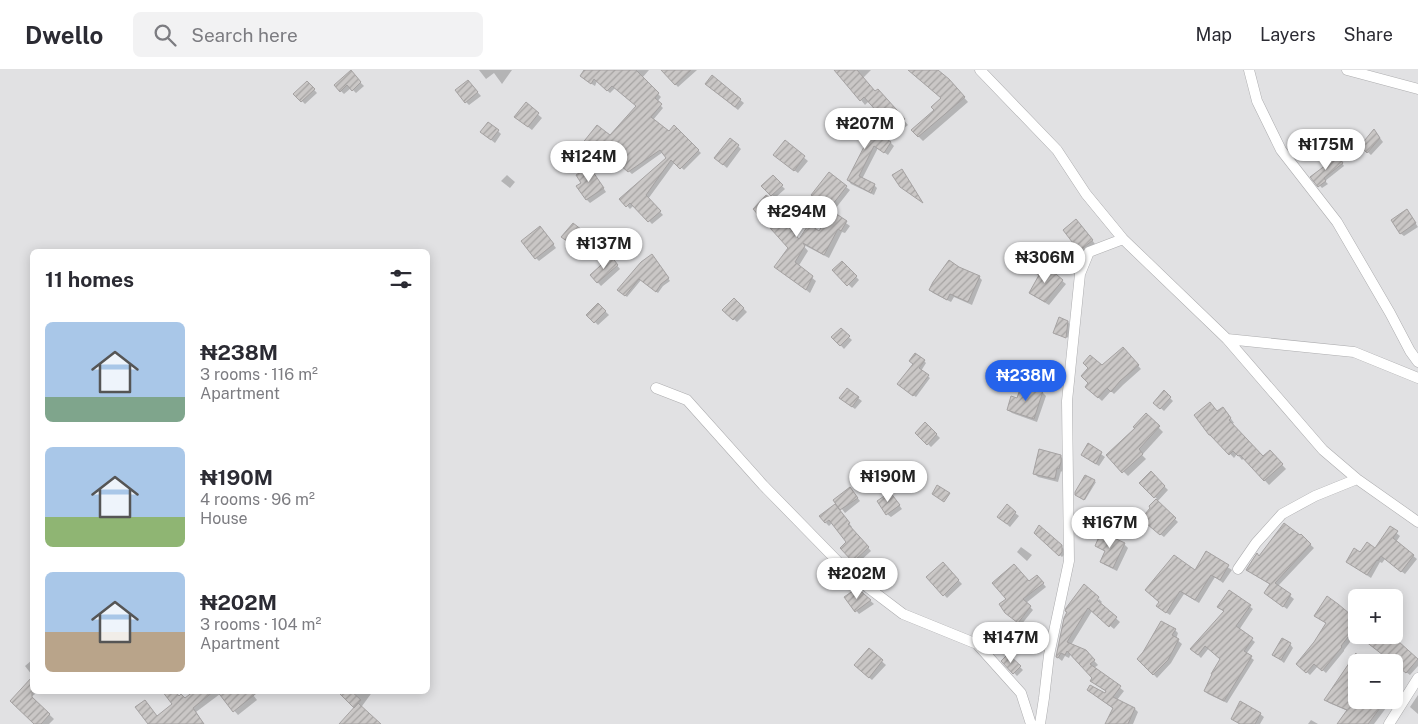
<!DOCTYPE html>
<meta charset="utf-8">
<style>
:root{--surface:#fff;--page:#f2f2f3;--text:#2b2b33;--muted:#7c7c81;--line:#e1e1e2;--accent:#2563eb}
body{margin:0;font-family:"Public Sans",sans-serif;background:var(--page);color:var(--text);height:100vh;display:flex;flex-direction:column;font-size:19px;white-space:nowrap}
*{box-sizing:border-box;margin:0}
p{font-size:16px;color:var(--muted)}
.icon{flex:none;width:28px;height:28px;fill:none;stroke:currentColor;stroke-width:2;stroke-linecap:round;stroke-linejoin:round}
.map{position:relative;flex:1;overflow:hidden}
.details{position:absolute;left:30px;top:179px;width:400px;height:445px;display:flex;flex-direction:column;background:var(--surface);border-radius:8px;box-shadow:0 2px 12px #0003}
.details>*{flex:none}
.fabs{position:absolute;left:1348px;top:519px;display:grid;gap:10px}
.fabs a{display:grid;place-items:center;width:55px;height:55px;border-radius:8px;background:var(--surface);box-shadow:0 2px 12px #0003;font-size:25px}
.price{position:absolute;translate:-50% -42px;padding:0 11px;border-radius:18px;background:#fff;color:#222;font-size:16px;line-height:32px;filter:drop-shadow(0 1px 2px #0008)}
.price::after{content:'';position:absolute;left:50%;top:30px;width:15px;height:11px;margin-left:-8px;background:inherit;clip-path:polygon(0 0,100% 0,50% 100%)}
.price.on{background:var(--accent);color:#fff}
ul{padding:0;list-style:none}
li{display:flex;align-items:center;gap:15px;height:125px;padding:0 15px}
li span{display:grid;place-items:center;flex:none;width:140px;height:100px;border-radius:8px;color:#555}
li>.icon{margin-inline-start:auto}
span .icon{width:60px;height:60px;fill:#fffc;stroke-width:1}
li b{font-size:21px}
h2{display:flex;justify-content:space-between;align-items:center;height:60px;padding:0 15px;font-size:21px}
header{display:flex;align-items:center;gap:30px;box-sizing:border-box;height:70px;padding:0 25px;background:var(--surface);border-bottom:1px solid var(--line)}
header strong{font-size:24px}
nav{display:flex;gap:28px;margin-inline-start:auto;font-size:18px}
.search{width:350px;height:45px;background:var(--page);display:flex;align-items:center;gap:12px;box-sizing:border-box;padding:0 18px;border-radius:8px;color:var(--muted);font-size:19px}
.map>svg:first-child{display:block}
.shadow{fill:#0003}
.building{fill:url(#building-hatch);stroke:#a5a2a2}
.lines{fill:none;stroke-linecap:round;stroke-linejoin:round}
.street-casing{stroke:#adadaf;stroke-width:11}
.street{stroke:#fff;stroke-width:10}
</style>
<header>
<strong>Dwello</strong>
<div class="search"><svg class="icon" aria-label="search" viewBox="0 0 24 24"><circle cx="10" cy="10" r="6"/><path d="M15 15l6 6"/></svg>Search here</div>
<nav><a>Map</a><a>Layers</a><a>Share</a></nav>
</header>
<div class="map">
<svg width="1418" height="654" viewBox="0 0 1418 654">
<defs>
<pattern id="building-hatch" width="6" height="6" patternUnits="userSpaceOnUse" patternTransform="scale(1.25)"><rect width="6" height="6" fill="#cac7c6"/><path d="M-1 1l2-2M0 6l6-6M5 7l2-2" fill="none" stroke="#a5a3a2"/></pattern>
</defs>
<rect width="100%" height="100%" fill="#e1e1e3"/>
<path class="shadow" d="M479 0H512L502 14 494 3 486 9Z
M585 0H649L642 8 661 27 657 32 663 38 653 50 669 63 674 57 701 83 684 100 675 92 648 129 663 145 652 154 634 135 630 139 621 129 668 88 663 82 632 104 604 79 594 92 581 82 611 67 637 36 616 17 610 23 597 11 595 16 584 9 581 6Z
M663 0H697L678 17Z
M835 0H871L863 8 875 22 882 25 908 55 898 63 869 31 865 35 861 30Z
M910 0H936L953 15 968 32 923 71 918 66 943 28Z
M350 2 364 16 356 23 351 18 344 24 335 15Z
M712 7 744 33 738 40 710 17Z
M307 12 317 23 305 34 295 24Z
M471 15 481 26 469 35 466 32Z
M526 34 542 48 532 60 519 50Z
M498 61 501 64 495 73 485 65Z
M1377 64 1383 72 1371 85 1361 76Z
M868 71 891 73 894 76 888 85 878 78 862 109 874 115 877 118 874 125 851 114 848 110Z
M785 72 808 91 798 103 778 88Z
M738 76 741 79 727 98 719 91Z
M1340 90 1344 96 1325 111 1328 114 1322 118 1312 107Z
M592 101 606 122 590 133 586 129Z
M507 105 515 112 510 118 501 111Z
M773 107 785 119 775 128 763 116Z
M846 117 850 120 832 143 850 156 845 163 842 162 829 188 802 174 808 181 798 197 816 211 810 223 780 200 790 178 767 127 795 147 788 157 800 171 819 162 833 141 816 128Z
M1407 140 1418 157 1404 166 1400 163Z
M1080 154 1095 174 1084 184 1064 160Z
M543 161 556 178 539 191 536 188Z
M581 161 584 165 574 176 566 170Z
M654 187 670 211 663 216 658 223 641 210 627 227 619 220Z
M611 188 620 199 601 216 591 205Z
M842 192 859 210 852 218 834 200Z
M1044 196 1066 214 1049 235 1034 226 1030 223Z
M958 198 979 207 982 210 972 235 954 227 951 232 933 223 930 220Z
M734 229 747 242 737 252 724 240Z
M598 234 609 245 598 255 588 245Z
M1068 252 1071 256 1069 268 1056 263V265L1054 262Z
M841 260 852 270 844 279 833 267Z
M1126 282 1141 299 1123 315 1114 324 1111 321 1102 331 1090 320 1102 296Z
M924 291 926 293 921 301 930 308 916 327 901 316Z
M847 320 862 331 855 339 844 331Z
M1042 322 1046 326 1037 352 1012 343 1008 340 1017 329Z
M1164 322 1173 331 1164 341 1155 333Z
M1218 343H1227L1234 353 1232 354 1264 388 1270 382 1286 399 1269 415 1244 388 1242 390 1237 384 1234 388 1215 368Z
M1146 345 1163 362 1142 385 1146 389 1128 406 1107 385 1136 358Z
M926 354 940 368 931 377 917 363Z
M1088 375 1105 387 1099 396 1086 388Z
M1060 386 1064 390V396L1062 402 1061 401 1058 412 1038 407 1034 403Z
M1151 403 1168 420 1157 432 1178 452 1164 467 1146 453 1152 438 1150 436 1157 429 1140 413Z
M1094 411 1096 412 1085 430 1078 426Z
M853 422 860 431 845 443 835 430Z
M893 427 902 439 891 447 887 444Z
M838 439 852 457 851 458 871 481 857 494 841 478 848 472 832 453 829 456 826 453Z
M1015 443 1019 446 1010 457 1002 450Z
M1039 457 1064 479V485L1062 487 1036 463Z
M1390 458 1400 466 1396 472 1417 489 1405 504 1385 489 1382 493 1380 492 1371 508 1347 492 1361 484 1375 480Z
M1301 466 1314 478 1278 516 1294 529 1287 539 1269 526 1271 515 1247 500 1260 488Z
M1124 474 1128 478 1117 501 1105 495 1101 492 1106 482 1096 475Z
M1021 477 1032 485 1027 491 1017 482Z
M1206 483 1232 500 1223 513 1215 507 1199 533 1184 524 1170 545 1161 539 1157 536 1195 501Z
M943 494 962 514 947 528 928 507Z
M1040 510 1046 517 1026 533 1033 540 1021 555 1010 546 1029 513Z
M857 519 874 534 859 544 846 528Z
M1229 522 1253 539 1239 560 1255 572 1246 584 1254 590 1227 633 1208 624 1205 621 1221 589 1209 578 1201 588 1195 582 1225 542 1222 540Z
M1099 529 1102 532 1100 534 1120 552 1114 559 1092 541 1071 575 1085 581 1098 595 1094 598 1124 621 1117 630 1135 639 1138 642 1133 654H1106L1114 639 1093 624H1105L1107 622 1096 614 1093 608 1071 583 1069 588 1065 586 1062 591 1057 587 1069 542 1094 536Z
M1356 542V564L1344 580V581L1326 603 1318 596 1310 605 1298 594 1315 573 1327 554 1319 549 1351 547Z
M1175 560 1178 563 1176 569 1182 574 1171 593 1157 608 1139 589Z
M1370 565H1386L1418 589V596L1410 605 1369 574Z
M1290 574 1293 578 1284 593 1273 584Z
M869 580 886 595 872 610 859 599Z
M1008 585 1023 600 1017 606 1003 591Z
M1355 587 1362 592H1356V630H1392L1374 654H1338L1348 641 1329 633 1326 630Z
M32 590V605L25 596Z
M32 609V621H39L31 627 54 649 49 654H35L11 631Z
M196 621H250L257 630 238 645 220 624 196 642 204 654H168L174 634 179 627 185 629Z
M338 621H373L349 654 356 638Z
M1418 625V644L1410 637Z
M1260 644 1264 647 1260 654H1239L1232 648Z
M1311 650 1318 654H1308Z"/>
<path class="building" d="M351 0 361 12 352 21 347 15 340 22 334 15Z
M584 0H636L659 23 655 28 662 34 651 47 669 61 674 55 699 80 680 99 671 90 646 125 661 141 648 152 630 133 626 137 619 129 666 88 660 80 628 102 601 78 590 90 577 80 597 55 610 65 636 36 612 16 607 21 594 9 591 14 580 6Z
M661 0H691L675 15Z
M834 0H857L875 21 878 19 905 49 893 60 864 27 860 31Z
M908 0H938L949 9 965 27 918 67 911 60 934 40 931 37 941 28Z
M712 5 741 29 735 37 705 14Z
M468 10 478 22 465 33 455 20Z
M307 11 315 19 301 32 293 24Z
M526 32 539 43 528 57 514 47Z
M852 44 891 72 884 83 874 76 859 106 875 114 871 123 847 110 867 71 844 55Z
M488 52 499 60 491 70 480 62Z
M1374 59 1380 68 1367 83 1360 76Z
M730 68 739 75 723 95 714 88Z
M785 70 805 86 794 101 773 85Z
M1338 86 1343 93 1324 108 1326 111 1318 117 1310 107Z
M589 96 604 118 586 130 576 116 581 113 576 105Z
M902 99 923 133 900 117 892 105Z
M829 102 847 116 829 139 811 125Z
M773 105 783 115 771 126 761 116Z
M766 125 792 142 785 153 799 169 809 154 819 161 832 141 847 151 841 161 838 159 824 185 803 173 805 176 795 192 813 206 806 220 774 197 788 178 753 139Z
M1407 139 1416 153 1400 164 1391 150Z
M1076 149 1093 170 1079 181 1063 160Z
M573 153 582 160 571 174 561 167Z
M540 156 554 174 535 189 521 171Z
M652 184 669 208 661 214 656 222 639 209 625 226 617 220 641 192Z
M611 186 618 195 597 213 590 205Z
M949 190 959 197 980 206 968 232 950 224 947 230 929 220 933 212Z
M842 191 857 206 847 216 832 200Z
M1044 194 1063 210 1045 232 1029 223 1039 205 1036 203Z
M734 228 744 238 733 250 722 240Z
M598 233 606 241 594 253 586 245Z
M1059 247 1068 251 1066 268 1053 263Z
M841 258 850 266 840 276 831 267Z
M1123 277 1139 295 1120 311 1111 322 1107 318 1098 328 1085 317 1088 313 1081 306 1088 298 1083 293 1090 285 1102 295Z
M915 283 925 290 919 298 929 305 913 326 897 314 913 294 909 291Z
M1022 313 1043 321 1034 349 1007 340 1011 326 1017 328Z
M847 318 859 327 852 337 839 328Z
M1164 320 1171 327 1160 339 1153 333Z
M1210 332 1217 341 1223 337 1231 348 1229 350 1263 386 1270 380 1283 394 1264 411 1240 385 1238 386 1233 381 1229 385 1210 365H1209L1194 345Z
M1146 343 1160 356 1139 379 1143 384 1122 403 1106 385 1135 358 1133 357Z
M925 352 937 364 927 375 915 363Z
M1088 373 1102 382 1096 394 1081 385Z
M1039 379 1061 385V392L1059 399 1057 398 1055 409 1033 404Z
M1151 401 1165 416 1154 428 1139 413Z
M1085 405 1095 410 1084 430 1075 425V422Z
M937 415 950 423 944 432 932 424Z
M850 417 858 428 840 440 833 430Z
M890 422 900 435 886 445 877 431Z
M1156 429 1176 448 1160 465 1141 449 1150 438 1149 436Z
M835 434 850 453 848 454 869 477 853 492 840 478 846 472 829 450 825 453 819 446Z
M1007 434 1016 442 1007 454 997 447Z
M1284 453 1300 465 1301 464 1311 474 1275 513 1291 524 1283 537 1264 523 1270 514 1246 500 1257 483 1259 486Z
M1039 455 1062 475V482L1059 486 1034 463Z
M1390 456 1398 461 1393 468 1414 485 1401 502 1381 486 1378 491 1377 490 1367 505 1346 492 1354 478 1360 482 1367 472 1375 478Z
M1101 462 1125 473 1113 498 1100 492 1105 481 1095 476Z
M1206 481 1229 495 1220 510 1211 505 1195 530 1180 521 1166 543 1156 536 1159 532 1145 520 1174 485 1195 500Z
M943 492 959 510 943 526 926 507Z
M1014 494 1029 511 1037 505 1044 513 1023 529 1031 536 1018 553 1005 543 999 534 1006 529 992 513Z
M1084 514 1099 527 1097 530 1117 547 1109 557 1088 538 1067 572 1086 580 1095 590 1090 594 1121 616 1113 627 1135 638 1128 654H1105L1113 638 1087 620 1090 615 1105 623 1106 621 1090 611 1092 608 1067 581 1065 585 1061 583 1058 588 1056 587 1064 548 1067 542 1065 541 1066 538Z
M857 518 871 530 855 542 844 527Z
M1229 520 1251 535 1236 556 1253 568 1244 581 1252 586 1224 631 1204 621 1212 604H1211L1220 589 1205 576 1198 585 1190 579 1224 541 1217 537Z
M1327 526 1338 534 1356 549V565L1352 562 1341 576 1342 577 1322 601 1314 594 1306 603 1296 594 1314 572 1326 553 1314 546Z
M1161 551 1176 559 1172 565 1179 569 1168 590 1153 605 1137 589 1143 582Z
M1368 565H1388L1397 572 1398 571 1418 589 1406 603 1365 571Z
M1282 568 1291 573 1281 590 1272 585Z
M869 578 883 590 869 608 854 595Z
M1356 583V630H1386L1368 654H1337L1347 640 1324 630Z
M1008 584 1021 596 1013 604 1001 591Z
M32 607V627L50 644 41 654H34L10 631Z
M162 621H175L179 626 181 624 185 628 194 621H214L193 638 204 654H148L135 637 145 630 157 646 172 634Z
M217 621H259L233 642Z
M337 621H351L361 630 354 638Z
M1240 631 1261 643 1255 654H1240L1231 649Z
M358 633 381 654H339Z"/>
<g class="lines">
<defs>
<path id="street" d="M980 0 1057 80 1086 124 1123 169 1227 269 1323 380 1357 409 1418 452
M1249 0 1257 31 1281 80 1337 152 1390 243 1410 281 1418 292
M1347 0 1418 19
M1227 269 1354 282 1418 308
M656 318 687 330 763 415 849 503 903 544 977 574 1021 623 1031 654
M1238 499 1256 473 1282 444 1315 426 1357 409
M1040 654 1044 628 1049 585 1069 491 1067 331 1080 204 1089 182 1123 169
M1389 654 1418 608"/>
</defs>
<use href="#street" class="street-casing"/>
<use href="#street" class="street"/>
</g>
</svg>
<div class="fabs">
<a>+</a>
<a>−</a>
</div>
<b class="price" style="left:865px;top:80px">₦207M</b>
<b class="price" style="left:1326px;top:101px">₦175M</b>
<b class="price" style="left:589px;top:113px">₦124M</b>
<b class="price" style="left:797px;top:168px">₦294M</b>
<b class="price" style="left:604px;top:200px">₦137M</b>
<b class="price" style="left:1045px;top:214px">₦306M</b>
<b class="price on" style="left:1026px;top:332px">₦238M</b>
<b class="price" style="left:888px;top:433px">₦190M</b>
<b class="price" style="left:1110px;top:479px">₦167M</b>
<b class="price" style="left:857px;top:530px">₦202M</b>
<b class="price" style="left:1011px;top:594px">₦147M</b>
<section class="details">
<h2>11 homes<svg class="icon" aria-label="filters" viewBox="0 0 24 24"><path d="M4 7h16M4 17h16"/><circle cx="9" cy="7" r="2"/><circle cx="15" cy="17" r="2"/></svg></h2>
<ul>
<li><span style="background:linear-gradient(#a9c7e8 75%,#7fa58c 0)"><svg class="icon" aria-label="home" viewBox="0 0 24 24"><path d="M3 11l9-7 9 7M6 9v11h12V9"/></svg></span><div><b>₦238M</b><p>3 rooms · 116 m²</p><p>Apartment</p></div></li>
<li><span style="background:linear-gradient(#a9c7e8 70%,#8fb573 0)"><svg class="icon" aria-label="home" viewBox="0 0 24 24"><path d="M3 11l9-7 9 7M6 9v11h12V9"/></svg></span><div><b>₦190M</b><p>4 rooms · 96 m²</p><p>House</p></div></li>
<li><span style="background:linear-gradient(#a9c7e8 60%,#b9a48a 0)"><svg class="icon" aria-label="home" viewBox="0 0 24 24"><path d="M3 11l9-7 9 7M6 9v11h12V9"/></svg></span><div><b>₦202M</b><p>3 rooms · 104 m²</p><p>Apartment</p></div></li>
</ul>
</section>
</div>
